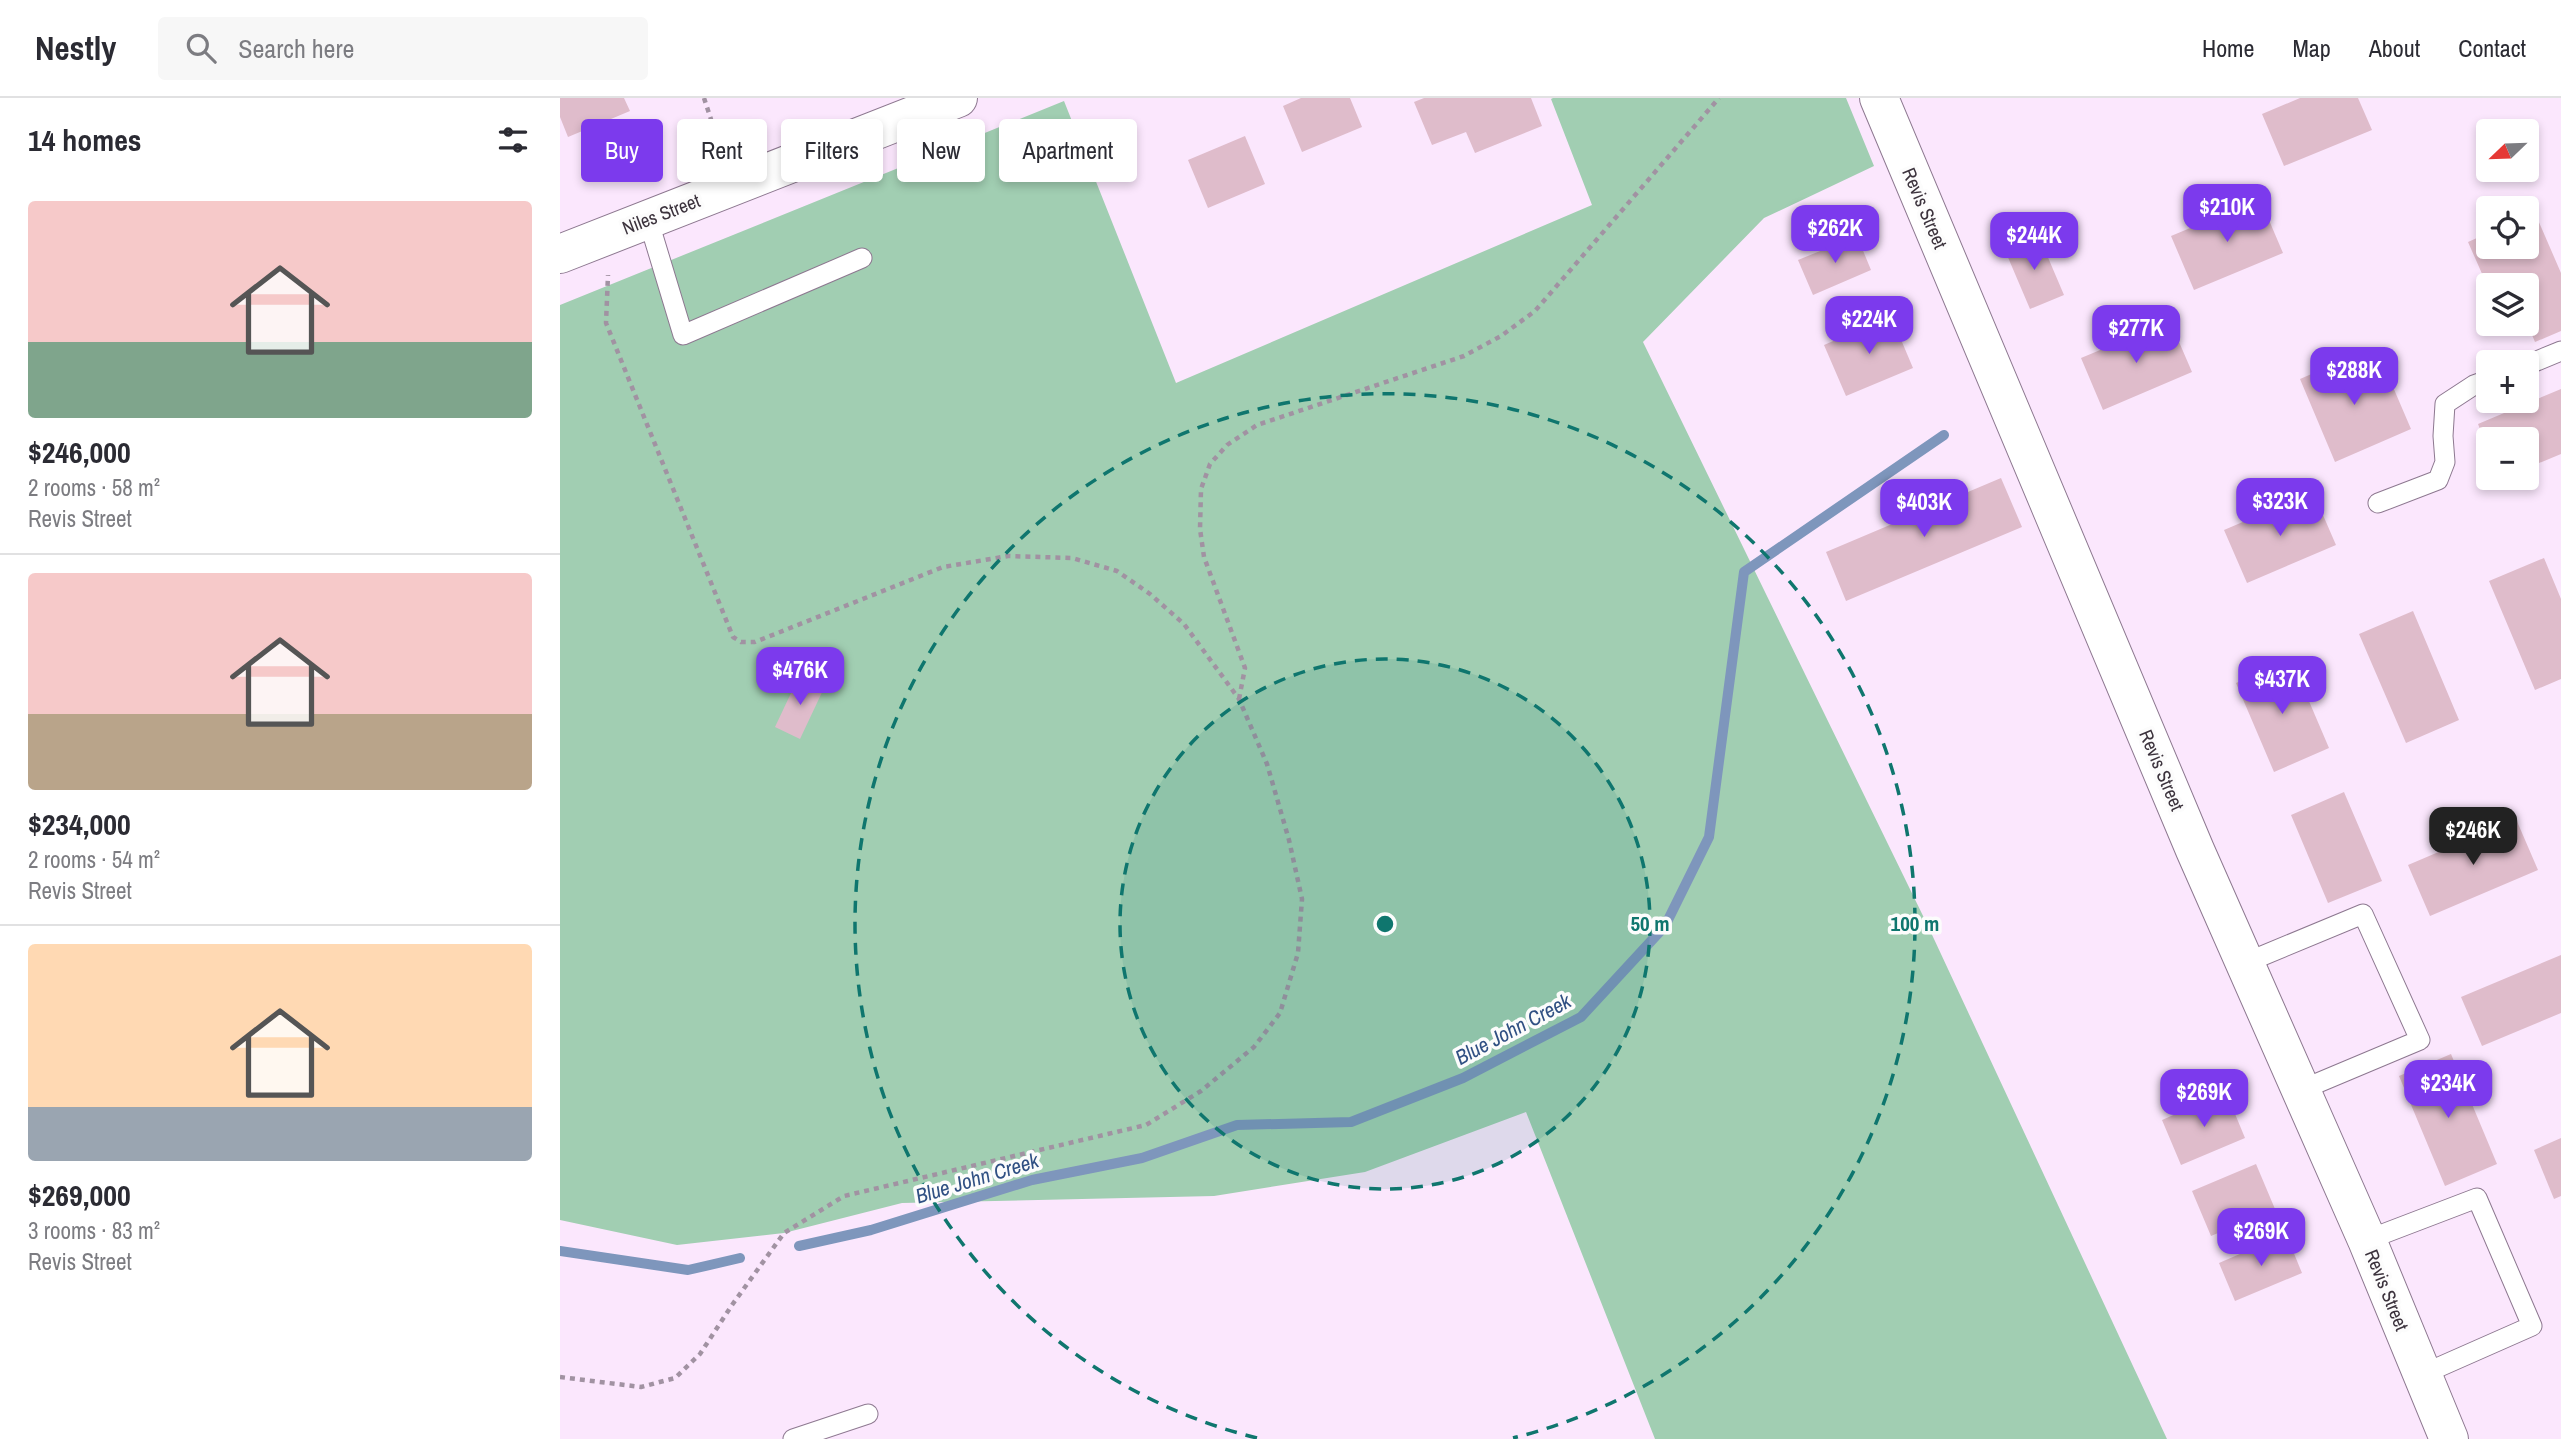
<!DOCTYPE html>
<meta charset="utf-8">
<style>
:root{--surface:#fff;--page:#f7f7f7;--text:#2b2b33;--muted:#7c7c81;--line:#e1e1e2;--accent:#7c3aed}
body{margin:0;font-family:"Archivo Narrow",sans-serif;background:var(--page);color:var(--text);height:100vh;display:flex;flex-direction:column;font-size:26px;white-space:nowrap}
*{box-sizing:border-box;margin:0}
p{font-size:23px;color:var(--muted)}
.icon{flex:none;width:38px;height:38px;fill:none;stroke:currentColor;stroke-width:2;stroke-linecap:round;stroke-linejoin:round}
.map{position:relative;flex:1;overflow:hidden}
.sheet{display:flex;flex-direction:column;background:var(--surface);width:560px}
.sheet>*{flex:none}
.top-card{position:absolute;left:21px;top:21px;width:665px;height:63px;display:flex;gap:14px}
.needle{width:46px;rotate:247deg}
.tools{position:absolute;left:1916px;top:21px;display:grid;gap:14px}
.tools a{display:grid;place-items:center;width:63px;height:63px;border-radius:7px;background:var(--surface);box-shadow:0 4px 10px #0003;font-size:35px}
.price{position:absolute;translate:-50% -60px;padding:0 16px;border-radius:14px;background:var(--accent);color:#fff;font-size:23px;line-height:46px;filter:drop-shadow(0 2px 4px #0008)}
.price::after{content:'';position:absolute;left:50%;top:42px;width:21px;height:16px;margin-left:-10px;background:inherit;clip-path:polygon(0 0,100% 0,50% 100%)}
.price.current{background:#222;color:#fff}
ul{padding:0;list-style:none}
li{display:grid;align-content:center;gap:14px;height:371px;padding:0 28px}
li+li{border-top:2px solid var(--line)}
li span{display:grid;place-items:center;height:217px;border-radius:7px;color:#555}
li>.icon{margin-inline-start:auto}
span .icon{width:126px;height:126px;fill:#fffc;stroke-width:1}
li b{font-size:30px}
h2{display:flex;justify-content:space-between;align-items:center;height:84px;padding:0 28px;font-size:30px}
.pill{padding:0 24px;border-radius:7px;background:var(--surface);box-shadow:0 4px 10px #0003;font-size:24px;line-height:63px}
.pill.current{background:var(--accent);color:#fff}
header{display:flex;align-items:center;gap:42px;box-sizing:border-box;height:98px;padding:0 35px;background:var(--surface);border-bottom:2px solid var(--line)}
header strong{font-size:33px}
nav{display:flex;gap:38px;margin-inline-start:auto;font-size:24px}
.search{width:490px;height:63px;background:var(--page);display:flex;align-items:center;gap:18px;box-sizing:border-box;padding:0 24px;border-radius:7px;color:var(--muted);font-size:26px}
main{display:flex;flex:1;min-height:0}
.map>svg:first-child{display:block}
.green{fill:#a1ceb2}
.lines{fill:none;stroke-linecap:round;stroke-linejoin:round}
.stream{stroke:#7e96bc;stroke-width:10}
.building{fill:#dfbccb}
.service-casing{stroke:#8d7890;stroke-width:21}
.minor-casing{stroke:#8d7890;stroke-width:40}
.path{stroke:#a192a2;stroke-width:4.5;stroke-dasharray:5 5;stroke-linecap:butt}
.service{stroke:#fff;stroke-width:19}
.minor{stroke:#fff;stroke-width:38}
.ring{fill:none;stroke:#0f766e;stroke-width:3.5;stroke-dasharray:12 9}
.labels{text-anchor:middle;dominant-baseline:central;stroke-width:7;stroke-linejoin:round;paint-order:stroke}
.street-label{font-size:19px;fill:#3c333d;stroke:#fcfcfc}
.water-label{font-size:21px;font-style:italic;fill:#305083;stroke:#fcfcfc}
.centre{fill:#0f766e;stroke:#fcfcfc;stroke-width:3.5}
.ring-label{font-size:21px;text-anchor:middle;font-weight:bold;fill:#0f766e;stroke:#fcfcfc;stroke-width:7;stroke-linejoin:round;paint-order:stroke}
</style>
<header>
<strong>Nestly</strong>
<div class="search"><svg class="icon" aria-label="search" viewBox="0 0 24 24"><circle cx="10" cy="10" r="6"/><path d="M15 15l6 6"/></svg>Search here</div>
<nav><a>Home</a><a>Map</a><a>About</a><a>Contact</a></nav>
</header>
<main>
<section class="sheet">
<h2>14 homes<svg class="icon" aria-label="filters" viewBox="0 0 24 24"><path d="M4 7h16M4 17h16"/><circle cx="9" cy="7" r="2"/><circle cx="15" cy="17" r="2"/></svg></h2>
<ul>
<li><span style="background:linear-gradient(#f6c9c9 65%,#7fa58c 0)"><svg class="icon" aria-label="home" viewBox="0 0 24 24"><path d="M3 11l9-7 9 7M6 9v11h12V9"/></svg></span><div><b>$246,000</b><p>2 rooms · 58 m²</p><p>Revis Street</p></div></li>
<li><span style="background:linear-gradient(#f6c9c9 65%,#b9a48a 0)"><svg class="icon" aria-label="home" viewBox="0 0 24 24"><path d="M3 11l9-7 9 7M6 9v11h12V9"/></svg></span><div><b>$234,000</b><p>2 rooms · 54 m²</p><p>Revis Street</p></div></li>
<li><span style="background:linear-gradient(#ffd9b3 75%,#9aa5b1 0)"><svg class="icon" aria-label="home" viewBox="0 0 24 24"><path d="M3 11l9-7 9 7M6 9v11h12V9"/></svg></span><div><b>$269,000</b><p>3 rooms · 83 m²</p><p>Revis Street</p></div></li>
</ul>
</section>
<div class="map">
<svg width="2001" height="1341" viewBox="0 0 2001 1341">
<rect width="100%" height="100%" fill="#fbe7fd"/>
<path class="green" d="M993 0H1286L1314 68 1204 120 1083 244 1367 826 1607 1341H1095L966 1014 805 1074 654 1098 342 1105 224 1135 117 1147 0 1122V207L504 3 616 285 1032 107 991 1Z"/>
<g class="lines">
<path class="stream" d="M239 1148 311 1132 472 1082 582 1060 677 1027 791 1024 903 980 1021 919 1105 828 1149 739 1184 474 1384 337
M0 1153 128 1172 180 1160"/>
</g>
<path class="building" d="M0 0H64L70 13 8 39 0 19Z
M741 0H790L802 29 742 54 723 8Z
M864 0H971L982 28 915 55 906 34 872 47 854 4Z
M1740 0H1798L1812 32 1724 68 1702 16Z
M685 38 705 86 648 110 628 62Z
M1700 101 1723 155 1634 192 1611 138Z
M1975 115 2001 175V233L1975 244 1967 225V187H1951L1950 185 1927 187 1908 144 1928 135V149H1967V119Z
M1478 136 1504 197 1470 211 1444 150Z
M1297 138 1311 172 1253 197 1238 162Z
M1331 218 1353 270 1286 298 1264 247Z
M1610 223 1632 274 1543 312 1521 260Z
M1802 254 1813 281 1827 275 1851 331 1775 364 1740 281Z
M2001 291V356L1967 370V341H1928V351L1918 326Z
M1441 380 1462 429 1286 503 1266 454Z
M1753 394 1776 447 1687 485 1664 432Z
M1984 460 2001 501V581L1975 592 1929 483Z
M1853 513 1899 622 1846 645 1799 536Z
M1731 561 1769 650 1714 674 1676 585Z
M240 576 265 588 240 641 215 629Z
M1784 694 1822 783 1768 805 1731 717Z
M1956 721 1978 772 1870 818 1848 767Z
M2001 857V915L1922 948 1901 899Z
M1891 956 1937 1066 1885 1088 1839 978Z
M1666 994 1685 1040 1621 1067 1602 1022Z
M2001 1040V1098L1994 1101 1974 1052Z
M1696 1066 1715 1111 1651 1138 1632 1093Z
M1726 1136 1742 1175 1675 1203 1659 1165Z"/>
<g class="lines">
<defs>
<path id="service" d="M88 121 123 237 302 160
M1967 267 2001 253
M1818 405 1878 382 1885 364 1883 338 1885 306 1914 287 1928 282
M1685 865 1803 816 1860 942 1741 992
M1807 1142 1917 1100 1972 1228 1861 1277
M233 1341 308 1316"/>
<path id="minor" d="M1319 0 1635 752 1807 1142 1889 1341
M0 156 398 0"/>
</defs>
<use href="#service" class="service-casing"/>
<use href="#minor" class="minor-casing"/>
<path class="path" d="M144 0 161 52
M679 601 685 570 644 459 640 431 641 391 650 366 667 347 697 327 904 258 941 238 975 213 1159 0
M0 1279 81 1289 115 1280 140 1256 172 1207 224 1135 284 1098 586 1027 641 993 694 949 720 915 738 855 742 801 729 742 707 666 679 601 624 526 590 496 557 473 512 460 448 458 383 469 195 544H181L173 539 46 225 48 177"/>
<use href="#service" class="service"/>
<use href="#minor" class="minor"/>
</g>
<circle cx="825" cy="826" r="265" fill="#0f766e" fill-opacity=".12"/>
<g class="ring">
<circle cx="825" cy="826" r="265"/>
<path d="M697 1340A530 530 0 1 1 953 1340"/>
</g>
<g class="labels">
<g class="street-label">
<text transform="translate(1365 110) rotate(67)">Revis Street</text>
<text transform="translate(101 116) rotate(-21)">Niles Street</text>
<text transform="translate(1602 672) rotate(67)">Revis Street</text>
<text transform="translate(1827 1192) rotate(68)">Revis Street</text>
</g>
<g class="water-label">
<text transform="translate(953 931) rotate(-28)">Blue John Creek</text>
<text transform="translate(417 1080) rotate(-17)">Blue John Creek</text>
</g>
</g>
<circle cx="825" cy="826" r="10" class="centre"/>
<g class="ring-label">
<text x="1090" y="833">50 m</text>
<text x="1355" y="833">100 m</text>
</g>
</svg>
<div class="tools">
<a><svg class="needle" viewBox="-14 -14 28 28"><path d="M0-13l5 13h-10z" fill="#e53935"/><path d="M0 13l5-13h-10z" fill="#7c7c81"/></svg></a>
<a><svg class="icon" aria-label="locate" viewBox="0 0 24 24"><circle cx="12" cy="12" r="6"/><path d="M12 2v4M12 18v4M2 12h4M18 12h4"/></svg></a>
<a><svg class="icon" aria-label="layers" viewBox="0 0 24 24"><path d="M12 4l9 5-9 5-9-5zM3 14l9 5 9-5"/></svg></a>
<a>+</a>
<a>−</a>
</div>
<b class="price" style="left:1667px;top:146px">$210K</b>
<b class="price" style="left:1275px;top:167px">$262K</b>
<b class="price" style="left:1474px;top:174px">$244K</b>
<b class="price" style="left:1309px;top:258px">$224K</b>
<b class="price" style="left:1576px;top:267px">$277K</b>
<b class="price" style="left:1794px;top:309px">$288K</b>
<b class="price" style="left:1720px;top:440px">$323K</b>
<b class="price" style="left:1364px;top:441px">$403K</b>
<b class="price" style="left:240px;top:609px">$476K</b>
<b class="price" style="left:1722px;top:618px">$437K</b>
<b class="price current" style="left:1913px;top:769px">$246K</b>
<b class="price" style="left:1888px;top:1022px">$234K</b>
<b class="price" style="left:1644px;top:1031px">$269K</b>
<b class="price" style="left:1701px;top:1170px">$269K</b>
<div class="top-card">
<a class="pill current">Buy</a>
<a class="pill">Rent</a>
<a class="pill">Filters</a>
<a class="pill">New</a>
<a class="pill">Apartment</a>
</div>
</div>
</main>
